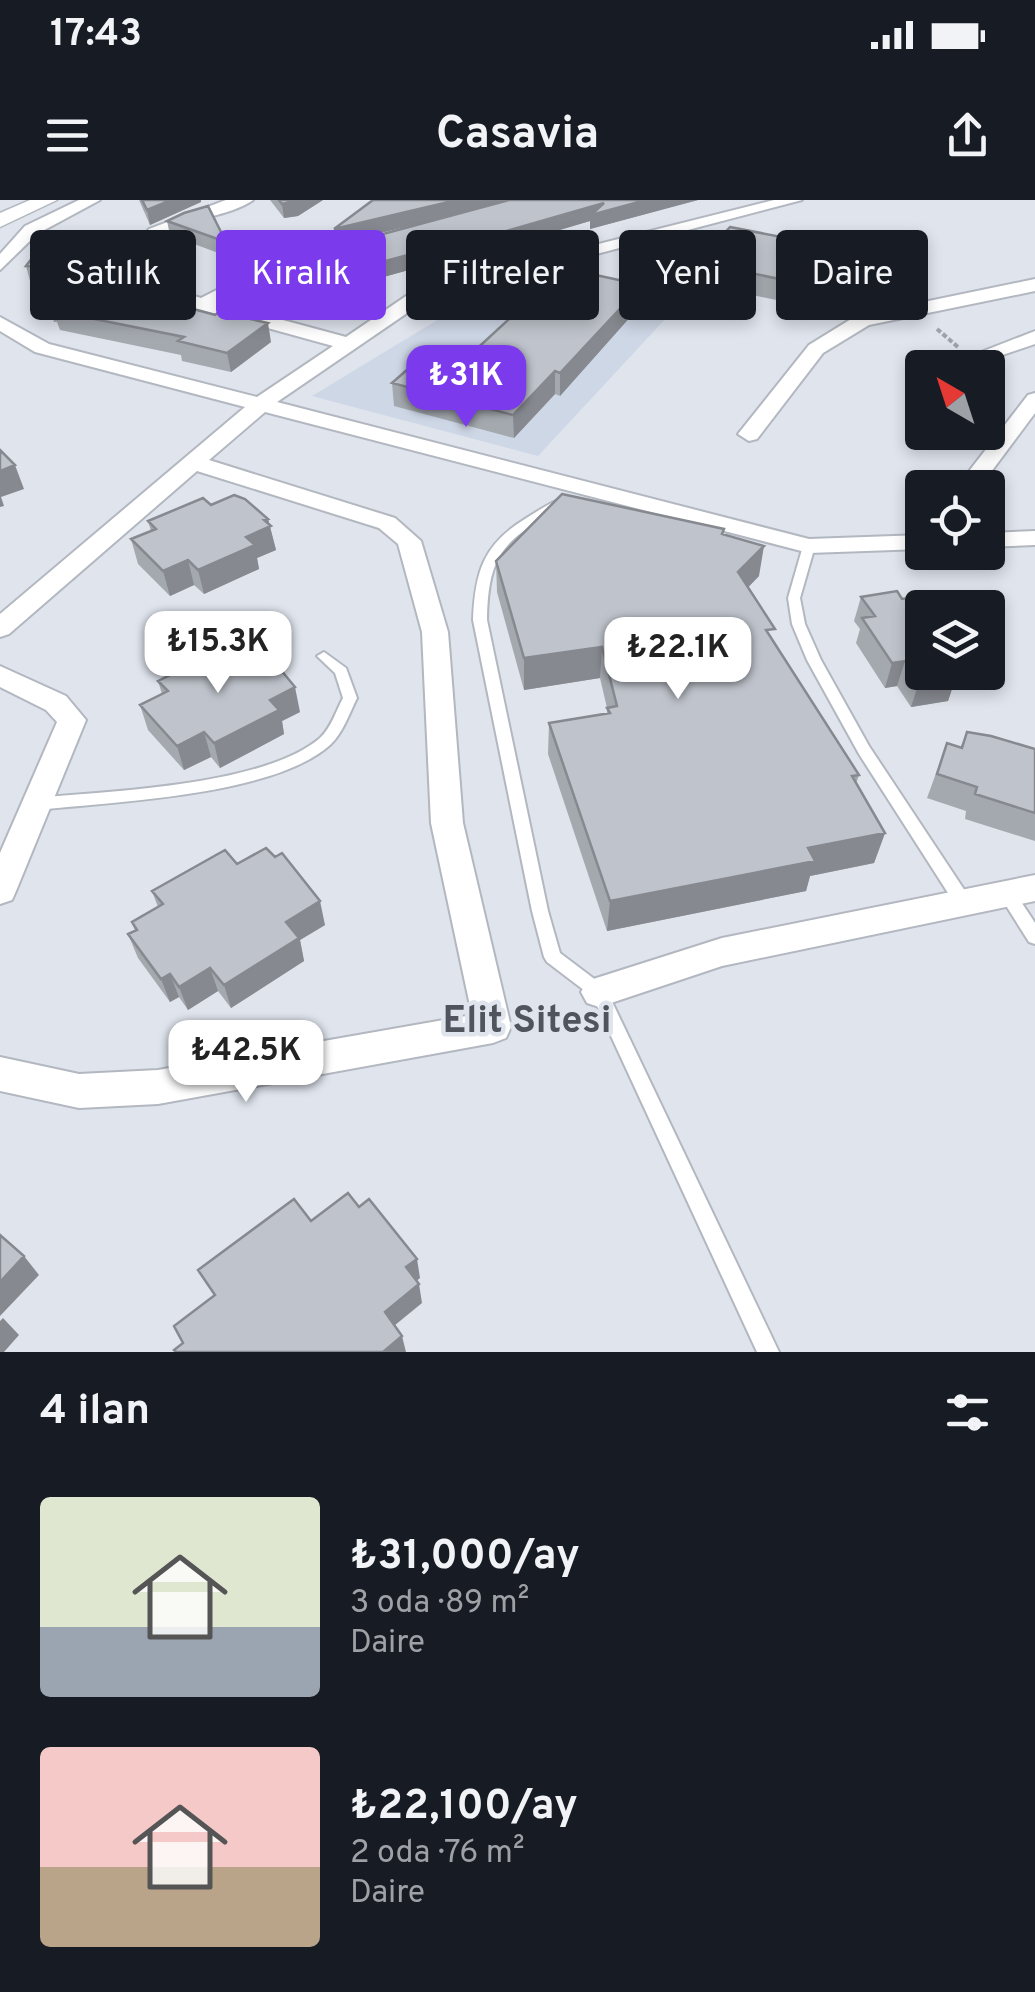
<!DOCTYPE html>
<html lang="tr">
<meta charset="utf-8">
<style>
:root{--surface:#171b24;--page:#20242c;--text:#f1f3f6;--muted:#9ea1a6;--accent:#7c3aed}
body{margin:0;font-family:Overpass,sans-serif;background:var(--page);color:var(--text);height:100vh;display:flex;flex-direction:column;font-size:38px;white-space:nowrap}
*{box-sizing:border-box;margin:0}
p{font-size:32px;color:var(--muted)}
.icon{flex:none;width:55px;height:55px;fill:none;stroke:currentColor;stroke-width:2;stroke-linecap:round;stroke-linejoin:round}
.map{position:relative;height:1152px;overflow:hidden}
.details{display:flex;flex-direction:column;background:var(--surface);flex:1}
.details>*{flex:none}
.hud{position:absolute;left:30px;top:30px;width:975px;height:90px;display:flex;gap:20px}
.needle{width:65px;rotate:321deg}
.controls{position:absolute;left:905px;top:150px;display:grid;gap:20px}
.controls a{display:grid;place-items:center;width:100px;height:100px;border-radius:10px;background:var(--surface);box-shadow:0 5px 15px #0003;font-size:50px}
.price{position:absolute;translate:-50% -85px;padding:0 22px;border-radius:20px;background:#fff;color:#222;font-size:32px;line-height:65px;filter:drop-shadow(0 2px 5px #0008)}
.price::after{content:'';position:absolute;left:50%;top:60px;width:30px;height:22px;margin-left:-15px;background:inherit;clip-path:polygon(0 0,100% 0,50% 100%)}
.price.current{background:var(--accent);color:#fff}
ul{padding:0;list-style:none}
li{display:flex;align-items:center;gap:30px;height:250px;padding:0 40px}
li span{display:grid;place-items:center;flex:none;width:280px;height:200px;border-radius:10px;color:#555}
li>.icon{margin-inline-start:auto}
span .icon{width:120px;height:120px;fill:#fffc;stroke-width:1}
li b{font-size:42px}
h2{display:flex;justify-content:space-between;align-items:center;height:120px;padding:0 40px;font-size:42px}
.pill{padding:0 35px;border-radius:10px;background:var(--surface);box-shadow:0 5px 15px #0003;font-size:35px;line-height:90px}
.pill.current{background:var(--accent);color:#fff}
.status{display:flex;justify-content:space-between;align-items:center;height:70px;padding:0 50px;background:var(--surface);direction:ltr}
.status svg{height:28px;fill:currentColor}
header{display:flex;justify-content:space-between;align-items:center;height:130px;padding:0 40px;background:var(--surface);font-size:45px;font-weight:700}
.map>svg:first-child{display:block}
.built{fill:#ced7e6}
.lines{fill:none;stroke-linecap:round;stroke-linejoin:round}
.service-casing{stroke:#b2b7c0;stroke-width:4}
.minor-casing{stroke:#b2b7c0;stroke-width:4}
.tertiary-casing{stroke:#b2b7c0;stroke-width:3}
.path{stroke:#9ea2a9;stroke-width:4;stroke-dasharray:5 2.5;stroke-linecap:butt}
.service{fill:#fff;fill-rule:evenodd}
.minor{fill:#fff;fill-rule:evenodd}
.tertiary{fill:#fff;fill-rule:evenodd}
.wall{fill:#a4a9af}
.shaded-wall{fill:#86898f}
.building{fill:#bfc4cc;stroke:#86898f;stroke-width:2.5}
.labels{text-anchor:middle;dominant-baseline:central;stroke-width:9;stroke-linejoin:round;paint-order:stroke}
.quarter-label{font-size:38px;font-weight:bold;fill:#50545c;stroke:#dfe4ed}
</style>
<div class="status"><b>17:43</b><svg viewBox="0 0 49 12"><path d="M0 12V9h3v3zM5 12V6h3v6zM10 12V3h3v9zM15 12V0h3v12zM26 1h20v11H26zM47 4h2v5h-2z"/></svg></div>
<header><svg class="icon" aria-label="menu" viewBox="0 0 24 24"><path d="M4 6h16M4 12h16M4 18h16"/></svg>Casavia<svg class="icon" aria-label="share" viewBox="0 0 24 24"><path d="M12 15V3M7 8l5-5 5 5M5 13v7h14v-7"/></svg></header>
<div class="map">
<svg width="1035" height="1152" viewBox="0 0 1035 1152">
<rect width="100%" height="100%" fill="#dfe4ed"/>
<path class="built" d="M525 67 681 102 538 256 312 196Z"/>
<g class="lines">
<defs>
<path id="service" d="M560 299 566 303 564 305C507 340 488 349 487 420L548 711 560 753 605 787 779 1152H757L593 797 547 762 544 757 532 711 473 420C475 372 483 345 525 319 536 312 548 304 560 299Z
M809 342 815 346 800 398 805 424 821 460 869 546 969 697 971 702 969 707 963 709 957 707 859 554 807 460 792 424 788 398 803 346Z
M324 452 346 468 357 498C349 514 343 533 330 545 273 596 113 602 36 610L31 608 28 604 31 600 36 598C110 591 264 586 320 538 331 528 336 511 343 498L335 473 317 456Z
M1006 686 1012 688 1035 723V744L1029 742 998 693 1000 688Z"/>
<path id="minor" d="M79 0H100L37 34 0 70V54L25 26Z
M226 0H253C218 25 144 14 144 75L169 89 201 98 268 64 374 40V48L280 72 220 103 346 137 415 90 774 0H802L429 98 277 202 809 339 922 335V349L809 353 265 212 209 260 395 318 421 341 448 432 463 623 511 827 506 838 493 843 158 904 79 908 0 891V857L79 874 158 870 472 815 431 623 422 432 398 344 379 328 197 271 9 434 0 437V414L245 207 35 152 0 131V117L49 144 257 197 333 146 155 97 129 81 126 59 149 29Z
M1035 79V91L869 125 823 153 757 239 749 241 738 234 809 145 856 116Z
M1035 131V144L973 165 963 159Z
M1035 193V213L979 288H956L1028 195Z
M1035 331V345L988 347V333Z
M0 466 66 496 86 520 16 691 12 700 0 704V653L57 522 46 510 0 487Z
M1035 675V701L722 766 599 807 587 803 581 792 587 781 722 738Z"/>
<path id="tertiary" d="M30 0H57L0 27V13Z"/>
</defs>
<use href="#service" class="service-casing"/>
<use href="#minor" class="minor-casing"/>
<use href="#tertiary" class="tertiary-casing"/>
<path class="path" d="M937 129 958 147"/>
<use href="#service" class="service"/>
<use href="#minor" class="minor"/>
<use href="#tertiary" class="tertiary"/>
</g>
<path class="wall" d="M139 0H201V2L150 25Z
M270 0H323L298 16 284 18Z
M373 0H698L590 29V21L421 71 416 68 351 86 332 62 331 48 447 16 336 44Z
M167 21 226 42 229 57 170 35Z
M817 44 814 65 786 102 695 83 698 62Z
M111 47 91 81 271 142 231 172 182 161 181 155 60 130 57 122H54L48 103 82 82 30 81 26 66Z
M340 80 341 95 276 114 252 108 250 93Z
M499 88 640 106 560 196 555 194 514 238 394 206 392 183 469 156 515 114 499 110Z
M211 305 268 319 276 350 257 358 259 369 204 394 194 385 170 396 138 364 131 339 151 331 148 321Z
M724 329 723 335 759 376 748 387 772 440 859 575 856 584 885 633 874 663 810 676 806 691 607 731 548 554 549 523 607 514V508L600 478 524 490 497 392 496 361Z
M861 397 961 487 952 489 948 501 911 507 897 486 885 488 856 443 860 429 854 421Z
M226 461 300 512 282 521 284 534 220 568 211 557 184 570 148 530 140 505 162 494 158 481Z
M967 532 1035 549V641L965 619 966 611 927 598 947 543 960 548Z
M237 664 325 725 300 740 304 761 231 808 218 791 188 810 179 797 170 802 138 758 128 734 135 731 132 722 158 707 152 691Z"/>
<path class="shaded-wall" d="M171 0H201V2L150 25 147 10Z
M299 0H323L298 16 284 18 282 4Z
M457 0H515L336 44 334 29Z
M646 0H698L590 29V21L421 71 420 56 604 3Z
M107 32 111 47 90 82 86 67Z
M817 44 814 65 786 102 789 81Z
M415 53 416 68 351 86 349 71Z
M340 80 341 95 276 114 274 99Z
M642 85 640 106 560 196V173Z
M268 123 271 142 231 172 227 153Z
M555 171V194L514 238 513 215Z
M15 265 24 289 1 297 4 306 0 307V271Z
M268 319 276 350 257 358 259 369 204 394 198 370 246 337Z
M764 346 759 376 733 403 738 372Z
M188 360 194 385 170 396 163 371Z
M602 447 600 478 524 490V458Z
M905 461 897 486 885 488 892 463Z
M948 472H967L961 487 952 489 948 501 911 507 919 482Z
M295 487 300 512 282 521 284 534 220 568 214 543 270 500Z
M204 532 211 557 184 570 177 546Z
M885 633 874 663 810 676 806 691 607 731 610 701 808 648Z
M320 701 325 725 300 740 304 761 231 808 224 785 286 722Z
M210 768 218 791 188 810 179 787Z
M170 774 179 797 170 802 161 779Z
M24 1056 39 1075 0 1116V1082Z
M417 1059 420 1078 410 1086 406 1067Z
M419 1084 422 1103 389 1130 385 1112Z
M3 1118 19 1135 4 1152H0V1121Z
M402 1136 406 1152H383Z"/>
<path class="building" d="M142 0H171L147 10Z
M279 0H299L282 4Z
M373 0H457L334 29Z
M509 0H646L591 15 604 3 420 56 415 53 349 71 331 48Z
M208 6 226 42 167 21 184 13Z
M730 27 817 44 789 81 698 62Z
M52 32H107L86 67 26 66Z
M309 57 340 80 274 99 250 93 290 63Z
M531 61 642 85 560 173 555 171 513 215 392 183 433 147 469 156 534 96 499 88Z
M85 80 215 115 219 112 268 123 227 153 178 141 184 137 54 111 62 106 48 103Z
M0 250 15 265 0 271Z
M562 294 724 329 722 334 764 346 738 372 775 429 766 430 859 575 852 576 885 633 808 648 815 661 610 701 549 523 610 513 607 508 617 506 602 447 524 458 496 361Z
M234 295 245 299 268 319 264 320 271 326 246 337 255 345 198 370 188 360 163 371 131 339 156 329 148 321 203 298 211 305Z
M897 391 902 399 928 395 937 408H922V472H954L957 476 919 482 905 461 892 463 862 418 875 416 861 397Z
M254 448 260 454 266 452 295 487 270 500 279 510 214 543 204 532 177 546 140 505 168 491 158 481 217 452 226 461Z
M967 532 991 536 1035 549V613L975 594 977 587 937 574 947 543 962 548Z
M266 648 275 657 282 653 320 701 286 722 299 738 224 785 210 768 179 787 170 774 161 779 128 734 137 730 132 722 163 704 152 691 225 650 237 664Z
M348 993 359 1007 369 999 417 1059 406 1067 419 1084 385 1112 402 1136 383 1152H176L174 1150 183 1143 174 1126 215 1095 198 1070 294 999 311 1021Z
M0 1035 24 1056 0 1082Z"/>
<g class="labels">
<g class="quarter-label">
<text x="527" y="822">Elit Sitesi</text>
</g>
</g>
</svg>
<div class="controls">
<a><svg class="needle" viewBox="-14 -14 28 28"><path d="M0-13l5 13h-10z" fill="#e53935"/><path d="M0 13l5-13h-10z" fill="#9ea1a6"/></svg></a>
<a><svg class="icon" aria-label="locate" viewBox="0 0 24 24"><circle cx="12" cy="12" r="6"/><path d="M12 2v4M12 18v4M2 12h4M18 12h4"/></svg></a>
<a><svg class="icon" aria-label="layers" viewBox="0 0 24 24"><path d="M12 4l9 5-9 5-9-5zM3 14l9 5 9-5"/></svg></a>
</div>
<b class="price current" style="left:466px;top:230px">₺31K</b>
<b class="price" style="left:218px;top:496px">₺15.3K</b>
<b class="price" style="left:678px;top:502px">₺22.1K</b>
<b class="price" style="left:246px;top:905px">₺42.5K</b>
<div class="hud">
<a class="pill">Satılık</a>
<a class="pill current">Kiralık</a>
<a class="pill">Filtreler</a>
<a class="pill">Yeni</a>
<a class="pill">Daire</a>
</div>
</div>
<section class="details">
<h2>4 ilan<svg class="icon" aria-label="filters" viewBox="0 0 24 24"><path d="M4 7h16M4 17h16"/><circle cx="9" cy="7" r="2"/><circle cx="15" cy="17" r="2"/></svg></h2>
<ul>
<li><span style="background:linear-gradient(#dfe7d0 65%,#9aa5b1 0)"><svg class="icon" aria-label="home" viewBox="0 0 24 24"><path d="M3 11l9-7 9 7M6 9v11h12V9"/></svg></span><div><b>₺31,000/ay</b><p>3 oda · 89 m²</p><p>Daire</p></div></li>
<li><span style="background:linear-gradient(#f6c9c9 60%,#b9a48a 0)"><svg class="icon" aria-label="home" viewBox="0 0 24 24"><path d="M3 11l9-7 9 7M6 9v11h12V9"/></svg></span><div><b>₺22,100/ay</b><p>2 oda · 76 m²</p><p>Daire</p></div></li>
</ul>
</section>
